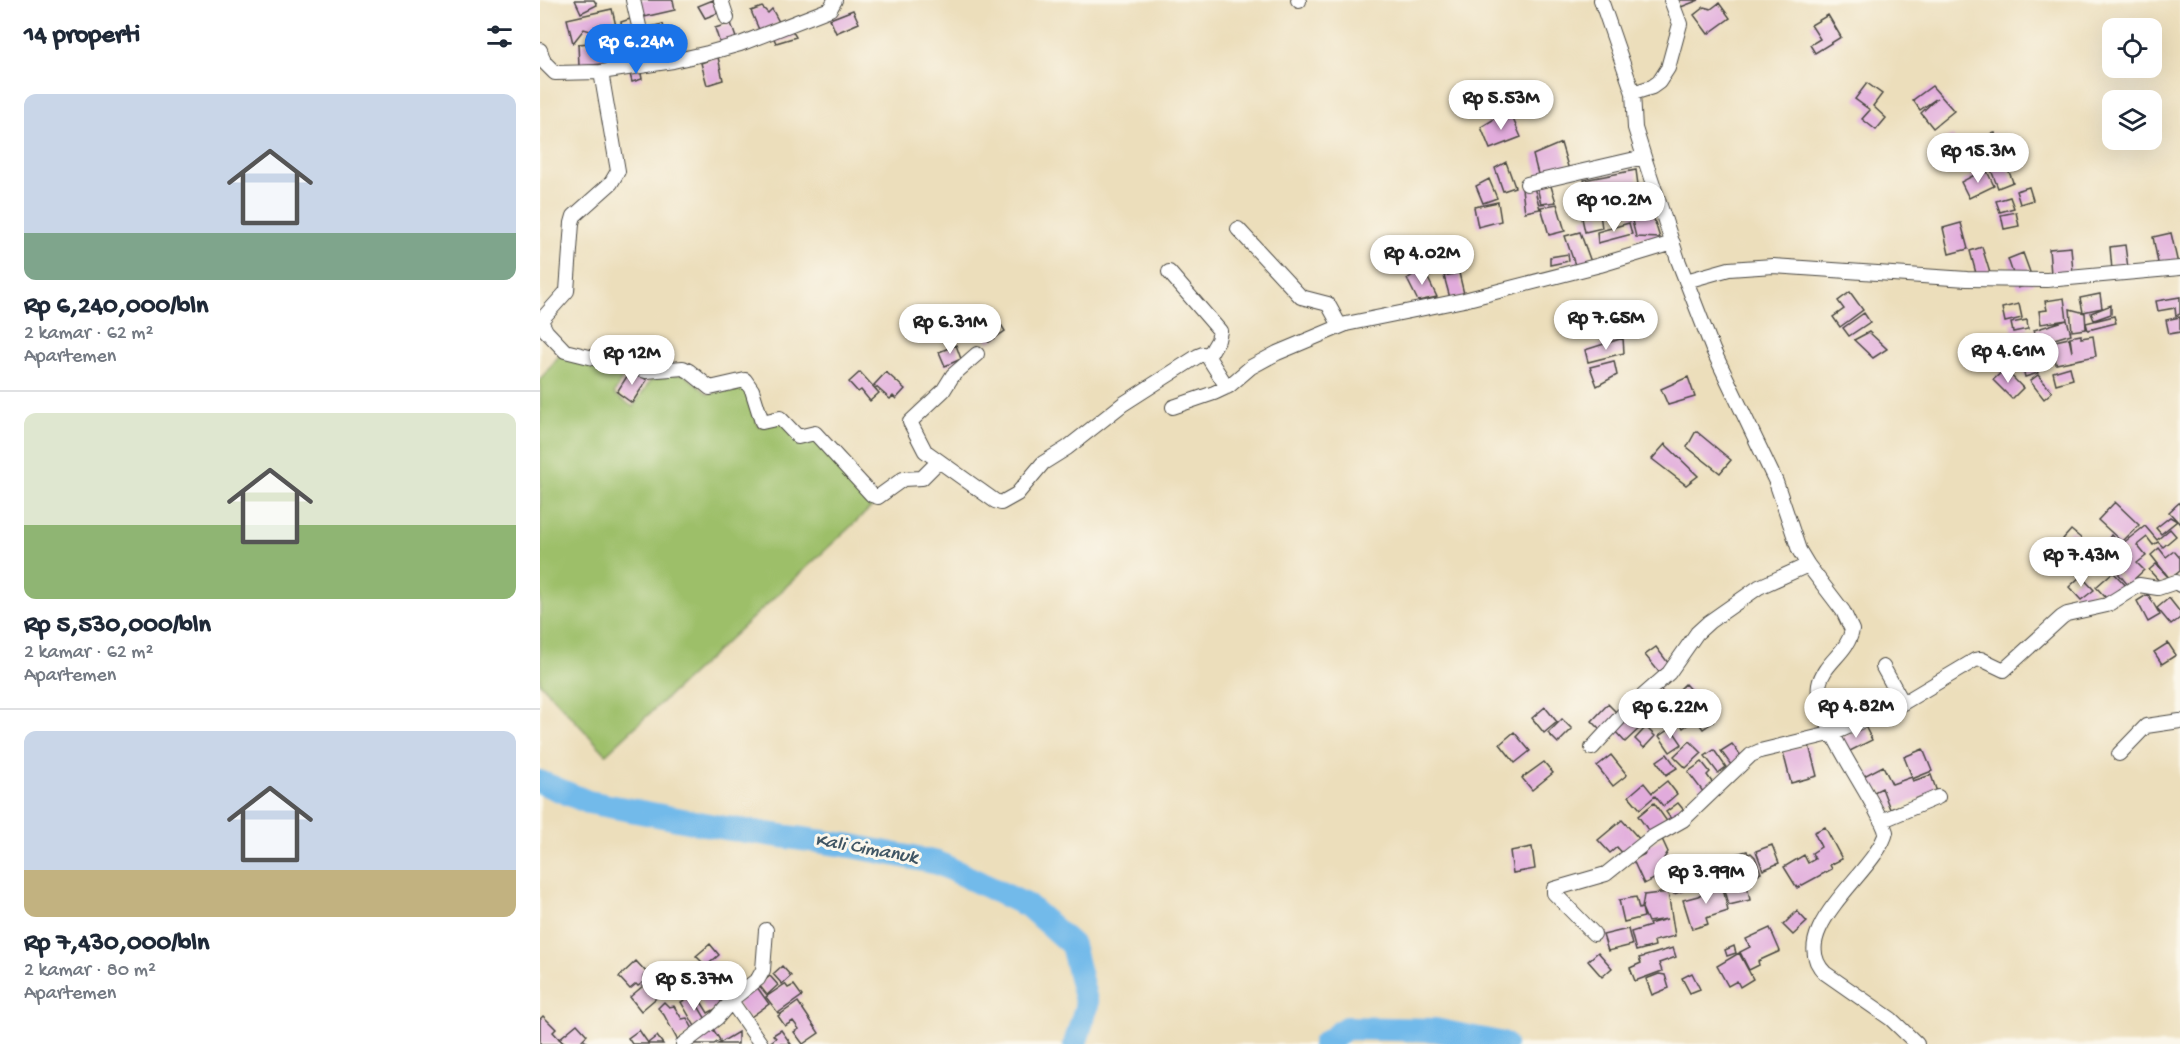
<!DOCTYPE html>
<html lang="id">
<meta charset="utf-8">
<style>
:root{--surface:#fff;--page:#f2f2f3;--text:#1f2937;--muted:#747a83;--line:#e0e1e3;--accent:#1a73e8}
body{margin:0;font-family:"Gochi Hand",sans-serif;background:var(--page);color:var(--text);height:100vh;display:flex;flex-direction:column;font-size:22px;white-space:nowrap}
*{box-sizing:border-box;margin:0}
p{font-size:20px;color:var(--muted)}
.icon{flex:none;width:33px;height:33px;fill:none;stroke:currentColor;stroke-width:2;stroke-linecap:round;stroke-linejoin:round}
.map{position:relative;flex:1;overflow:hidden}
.panel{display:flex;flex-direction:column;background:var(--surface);width:540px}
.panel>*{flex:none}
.tools{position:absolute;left:1562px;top:18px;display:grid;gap:12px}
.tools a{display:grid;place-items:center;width:60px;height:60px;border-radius:12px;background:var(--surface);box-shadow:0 6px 24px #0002;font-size:30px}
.price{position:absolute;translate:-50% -51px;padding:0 14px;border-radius:21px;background:#fff;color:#222;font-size:20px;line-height:39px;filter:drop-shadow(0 2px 3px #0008)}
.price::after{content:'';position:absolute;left:50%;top:36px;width:18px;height:14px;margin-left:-9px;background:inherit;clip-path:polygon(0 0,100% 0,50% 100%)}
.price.selected{background:var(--accent);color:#fff}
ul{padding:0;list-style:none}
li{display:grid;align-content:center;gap:12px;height:318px;padding:0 24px}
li+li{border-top:2px solid var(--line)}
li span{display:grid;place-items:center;height:186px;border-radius:12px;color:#555}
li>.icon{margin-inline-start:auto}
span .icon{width:108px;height:108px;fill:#fffc;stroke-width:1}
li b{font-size:26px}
h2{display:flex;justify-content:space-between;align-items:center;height:72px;padding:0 24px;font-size:26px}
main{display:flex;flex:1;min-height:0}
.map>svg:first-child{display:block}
.green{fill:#9dbf69;stroke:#64754a;stroke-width:1.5}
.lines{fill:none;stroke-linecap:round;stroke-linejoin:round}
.river{stroke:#72baea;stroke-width:24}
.building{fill:#e1abdc}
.street-casing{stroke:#484641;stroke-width:16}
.street{stroke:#fff;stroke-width:14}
.labels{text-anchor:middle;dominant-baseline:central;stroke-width:6;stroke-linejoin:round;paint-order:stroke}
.water-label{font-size:20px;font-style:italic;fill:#405664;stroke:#fbf7ec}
</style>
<main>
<section class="panel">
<h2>14 properti<svg class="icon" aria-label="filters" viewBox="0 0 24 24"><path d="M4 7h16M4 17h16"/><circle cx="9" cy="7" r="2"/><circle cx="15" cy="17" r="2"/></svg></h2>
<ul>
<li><span style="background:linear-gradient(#c9d6e8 75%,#7fa58c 0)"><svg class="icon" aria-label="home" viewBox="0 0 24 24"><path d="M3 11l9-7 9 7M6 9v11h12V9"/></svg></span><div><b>Rp 6,240,000/bln</b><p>2 kamar · 62 m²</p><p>Apartemen</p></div></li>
<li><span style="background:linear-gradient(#dfe7d0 60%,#8fb573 0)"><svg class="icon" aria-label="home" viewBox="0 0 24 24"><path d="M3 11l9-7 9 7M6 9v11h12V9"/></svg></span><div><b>Rp 5,530,000/bln</b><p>2 kamar · 62 m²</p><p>Apartemen</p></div></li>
<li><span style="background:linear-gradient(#c9d6e8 75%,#c2b280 0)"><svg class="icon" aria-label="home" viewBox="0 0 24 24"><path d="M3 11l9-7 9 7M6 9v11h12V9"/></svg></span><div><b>Rp 7,430,000/bln</b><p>2 kamar · 80 m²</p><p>Apartemen</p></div></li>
</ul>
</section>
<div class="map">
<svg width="1640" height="1044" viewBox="0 0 1640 1044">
<rect width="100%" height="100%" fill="#fbf7ec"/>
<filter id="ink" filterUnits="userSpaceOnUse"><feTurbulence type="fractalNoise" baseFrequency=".0167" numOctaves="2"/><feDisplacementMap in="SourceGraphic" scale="12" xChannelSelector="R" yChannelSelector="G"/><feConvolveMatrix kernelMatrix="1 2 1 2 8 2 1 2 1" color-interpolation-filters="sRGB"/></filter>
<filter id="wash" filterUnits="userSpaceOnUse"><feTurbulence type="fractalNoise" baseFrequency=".008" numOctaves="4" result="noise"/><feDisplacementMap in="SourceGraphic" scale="24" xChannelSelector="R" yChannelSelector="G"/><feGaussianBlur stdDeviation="1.35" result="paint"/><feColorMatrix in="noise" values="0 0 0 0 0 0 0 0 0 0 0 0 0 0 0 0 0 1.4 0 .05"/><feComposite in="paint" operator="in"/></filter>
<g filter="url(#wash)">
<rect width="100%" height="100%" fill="#ecdebb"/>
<path class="green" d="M21 353 85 371 74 394 93 407 113 377 144 374 168 394 204 386 219 427 238 422 274 438 336 503 66 754 0 683V380Z"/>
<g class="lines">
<path class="river" d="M0 782 48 802 185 828 312 846 398 863 488 906 532 945 547 1005 535 1044
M784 1044 806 1028 895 1030 964 1044"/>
</g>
<g id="blocks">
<path class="building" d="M35 0H54L57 5 41 13Z
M98 0H133L135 10 104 17Z
M173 0 178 13 165 18 158 6Z
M1139 0H1159L1141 7Z
M1179 3 1190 18 1168 34 1154 15 1164 7 1171 9Z
M222 7 228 13 232 9 239 22 220 32 211 11Z
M72 9 76 26 60 34 44 29 33 43 27 19Z
M313 10 319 23 296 33 290 19Z
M1288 15 1301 37 1275 53 1270 45 1280 39 1271 25Z
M90 19 98 42 84 47 81 22Z
M191 23 196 38 180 44 175 28Z
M123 24 128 45 110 49 106 28Z
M250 27 256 37 236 43 232 34Z
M75 41 76 63 39 66 38 44Z
M95 45 97 58 79 69 75 49Z
M128 47 130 58 114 61 112 51Z
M178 57 183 80 167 85 161 63Z
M100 68 102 79 92 82 89 70Z
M1327 83 1342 94 1333 106 1346 118 1336 130 1322 119 1330 110 1315 99Z
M1392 86 1414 111 1393 128 1381 113 1397 98 1380 110 1373 100Z
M969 110 981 137 950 149 941 127Z
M1455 133 1461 154 1448 158 1441 137Z
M1413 136 1417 148 1424 145 1427 152 1407 160 1399 141Z
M1021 143 1029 170 999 178 993 155Z
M1441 143 1446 167 1433 170 1428 146Z
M966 162 975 187 963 191 955 168Z
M1466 164 1473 182 1458 188 1451 170Z
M1446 169 1454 186 1429 198 1421 182Z
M1096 170 1098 185 1048 194 1044 180Z
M949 179 957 198 943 203 936 186Z
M1010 183 1016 202 1001 204 997 187Z
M994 187 1000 209 985 212 982 189Z
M1489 187 1493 200 1480 204 1476 191Z
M1082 190 1086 203 1066 206 1065 204 1049 206 1047 196Z
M1107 197 1120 238 1096 237 1088 205Z
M1470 197 1474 208 1460 212 1456 201Z
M958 202 961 221 938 227 934 207Z
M1017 204 1025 231 1009 235 1001 207Z
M1476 212 1479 226 1464 229 1461 215Z
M1060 214 1062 228 1045 232 1042 218Z
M1089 223 1092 234 1058 243 1057 232Z
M1421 223 1428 249 1409 254 1403 228Z
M1040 232 1051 262 1035 265 1025 236Z
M1631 233 1638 264 1619 268 1613 237Z
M1585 245 1588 268 1572 270 1570 247Z
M1442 247 1450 273 1437 277 1430 251Z
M1531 247 1533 272 1511 274 1509 249Z
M1483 253 1494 283 1478 288 1468 259Z
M1028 254 1029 261 1010 265V257Z
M883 268 897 297 878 301 867 279Z
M919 273 925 298H910L904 276Z
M1310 292 1323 310 1300 327 1293 317 1304 309 1298 301Z
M1560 294 1562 308 1543 312 1540 298Z
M1640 297V314L1636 316 1635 308 1618 311 1616 301Z
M1524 298 1527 320 1501 324 1499 311 1507 310 1505 301Z
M1479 304 1482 318 1465 322 1462 308Z
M1571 305V314L1554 320 1551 313Z
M1530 309 1545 313 1546 329 1532 331Z
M1324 313 1330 322 1309 336 1303 328Z
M1574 316 1576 323 1548 330 1546 323Z
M1640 317V332L1629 334 1626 320Z
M458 320 465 331 449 342 441 332Z
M1487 320 1488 329 1473 332 1471 323Z
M1527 320 1531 334 1498 344 1494 330Z
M1329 332 1347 349 1333 358 1314 340Z
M1541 335V338L1553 336 1556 356 1516 364 1515 357 1507 360 1502 344 1529 338 1532 352 1530 337Z
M1083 338 1084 353 1048 362 1045 350Z
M1467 339 1473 355 1454 363 1448 347Z
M416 345 421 359 405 366 399 352Z
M1492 353 1498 373 1485 377 1480 357Z
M1074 361 1077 375 1057 386 1050 367Z
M1530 367 1533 379 1516 384 1513 372Z
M1465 369 1483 388 1472 399 1453 380Z
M91 370 107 380 92 403 77 392Z
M320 372 339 393 330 401 321 390 318 392 309 382Z
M346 372 365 389 356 399 353 396 350 399 334 385Z
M1498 375 1512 392 1504 399 1490 381Z
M1148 377 1155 397 1128 405 1121 389Z
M1156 431 1191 460 1180 473 1147 447Z
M1125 444 1158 476 1146 485 1112 459Z
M1575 502 1599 525 1582 542 1558 520Z
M1640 502V524L1629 512Z
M1630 517 1637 521 1621 534 1616 528Z
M1605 526 1617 540 1630 529 1636 536 1623 547 1618 542 1613 545 1607 537 1597 545 1606 556 1597 563 1604 570 1588 585 1572 566 1587 552 1585 549 1566 566 1557 557 1571 535 1580 545 1578 547Z
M1531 530 1548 544 1540 553 1523 539Z
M1522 542 1538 555 1530 565 1514 552Z
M1619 548 1626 557 1634 551 1640 558V571L1630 579 1611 555Z
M1616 564 1628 577 1621 583 1609 570Z
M1573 572 1590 590 1584 595 1579 589 1567 599 1556 587Z
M1541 576 1554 590 1541 600 1529 587Z
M1608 594 1620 615 1608 622 1597 601Z
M1629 598 1640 612V618L1631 625 1617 608Z
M1628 643 1636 655 1622 664 1614 652Z
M1116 647 1129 664 1119 672 1105 655Z
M1145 684 1156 696 1155 708 1160 704 1173 722 1163 729 1150 711 1140 689Z
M1120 689 1133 704 1122 714 1109 699Z
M1329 698 1335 711 1313 721 1307 707Z
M1068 704 1079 715 1062 731 1052 721Z
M1005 707 1017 722 1004 733 992 718Z
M1093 712 1104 724 1085 742 1074 730Z
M1148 714 1153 721 1143 728 1139 721Z
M1022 719 1032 729 1018 743 1008 733Z
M1325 726 1332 740 1308 752 1301 738Z
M1106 727 1115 736 1104 748 1095 739Z
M1131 728 1142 744 1130 752 1119 736Z
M974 732 990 751 975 763 960 744Z
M1150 741 1162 753 1146 768 1134 756Z
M1192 744 1202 757 1191 765 1181 751Z
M1269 745 1277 776 1251 783 1243 752Z
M1383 749 1392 771 1372 779 1373 781 1391 775 1397 792 1350 809 1342 788 1330 794 1322 777 1343 766 1352 784 1372 777 1364 757Z
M1174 750 1186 767 1178 773 1165 756Z
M1127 754 1137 768 1126 775 1117 761Z
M1071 755 1087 775 1073 786 1057 766Z
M1004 762 1013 773 992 790 982 778Z
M1162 762 1170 772 1167 775 1174 785 1164 793 1148 772Z
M1127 781 1137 794 1123 806 1115 796 1100 809 1089 796 1104 783 1112 793Z
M1114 803 1131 827 1111 834 1098 816Z
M1138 803 1147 814 1134 823 1126 812Z
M1082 820 1103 843 1087 858 1077 847 1070 853 1058 840Z
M1285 827 1302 859 1290 865 1292 869 1257 888 1244 867 1264 855 1268 863 1275 859 1272 853 1281 847 1274 832Z
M1122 839 1128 852 1124 858 1127 866 1115 873 1118 877 1104 884 1093 860 1105 854 1102 847Z
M1232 845 1239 863 1223 870 1216 851Z
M992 847 995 869 973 873 970 851Z
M1207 851 1208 854 1211 853 1215 857 1221 873 1209 877 1208 873 1203 874 1196 854Z
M1187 854 1193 872 1182 876 1179 869 1171 872 1167 860Z
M1160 862 1169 881 1134 894 1129 879 1148 872V867Z
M1181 879 1188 911 1166 918 1168 924 1152 929 1143 900 1158 896 1170 889 1169 881Z
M1207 885 1210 900 1189 905 1185 890Z
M1128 892 1135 936 1114 941 1115 946 1096 951 1091 932 1110 926 1109 924 1127 919 1108 922 1102 908 1104 917 1084 922 1079 900 1096 897 1099 909 1102 908 1104 895Z
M1257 911 1267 922 1253 935 1243 925Z
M1230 928 1240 951 1218 961 1219 965 1209 970 1200 952 1210 947 1206 939Z
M1088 929 1092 945 1068 951 1063 935Z
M170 944 179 955 166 966 156 956Z
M1194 946 1196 953 1187 956 1185 950Z
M1133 948 1136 957 1119 963 1122 971 1095 981 1090 968 1101 963 1099 958Z
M1058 952 1072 968 1062 977 1048 961Z
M1199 953 1213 979 1200 987 1197 981 1188 986 1177 966Z
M96 961 107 973 103 976 105 981 98 986 96 984 90 989 79 977Z
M120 966 134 983 101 1011 90 997 110 980 107 977Z
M242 966 251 976 242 984 233 974Z
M189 968 202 986 198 988 196 985 191 989 194 993 186 999 181 991 177 993 183 1005 168 1013 160 1000 169 995 164 986Z
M1152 973 1160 989 1150 993 1142 978Z
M1119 974 1125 975 1129 988 1112 995 1106 979Z
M230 976 238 985 227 995 219 985Z
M154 977 166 995 156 1001 145 982Z
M245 984 248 988 254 985 262 996 238 1013 226 997Z
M217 987 229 1004 208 1019 196 1002Z
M152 996 167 1021 156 1028 141 1002Z
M124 1002 129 1007 134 1006 142 1019 147 1018 154 1031 137 1039 124 1015 118 1008Z
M258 1002 279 1033 263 1044 254 1032 259 1029 253 1021 245 1026 238 1016Z
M3 1016 16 1029 13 1032 24 1044H0V1019Z
M37 1024 47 1035 42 1040 47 1042 45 1044H27L19 1039Z
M171 1026 180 1040 174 1044H149Z
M99 1030 108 1043 117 1036 123 1044H92L88 1038Z
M241 1030 251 1044H228L236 1038 233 1035Z
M198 1032V1044H178Z"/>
</g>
</g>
<g filter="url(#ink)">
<use href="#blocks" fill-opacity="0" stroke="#484641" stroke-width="1.5"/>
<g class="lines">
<defs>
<path id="street" d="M93 0 108 65
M181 0 187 18
M758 0 759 1
M1061 0 1093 93 1095 128 1104 157 1138 260 1173 350 1236 482 1259 550 1268 565 1303 611 1312 630C1308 653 1283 663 1279 685 1273 720 1334 796 1346 832 1338 870 1243 932 1285 973L1351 1019 1377 1044
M0 50 4 62 15 73 61 72 78 171 71 183 34 216 32 223 27 291 3 318 2 323 6 331 25 351 106 371 143 368 149 371 170 388 205 380 212 390 222 422 240 418 258 437 275 433 332 495 338 497 363 479 382 478 399 461 455 501 461 503 477 494 503 463 527 448 583 404 658 356 663 354 668 357 687 387
M61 72 133 61 168 53 200 44 290 9 295 0
M1093 93 1112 87 1119 82 1128 68 1140 24 1131 0
M987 184 1104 157
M698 229 761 297 788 304 800 326
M629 272 680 331 678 340 668 357
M1146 281 1189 269 1233 266 1427 279 1507 280 1640 268
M633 407 674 393 689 386 711 367 737 353 806 324 924 300 1060 265 1133 243
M399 461 385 451 370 422 403 391 413 375 437 354
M1343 667 1363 703
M1052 748 1088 709 1129 673 1157 633 1169 622 1219 587 1268 565
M1579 754 1606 726 1640 721
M1341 821 1398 797
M1054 934 1014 893V889L1066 874 1111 838 1143 820 1211 755 1220 751 1294 733 1363 703 1435 660 1441 659 1464 670 1522 617 1527 614 1567 605 1599 585 1618 588 1636 582 1640 585
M191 1001 221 1044
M143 1044 177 1018 195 997 218 979 223 970 226 930"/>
</defs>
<use href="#street" class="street-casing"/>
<use href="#street" class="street"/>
</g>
</g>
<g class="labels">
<g class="water-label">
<text transform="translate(326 850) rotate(10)">Kali Cimanuk</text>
</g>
</g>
</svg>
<div class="tools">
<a><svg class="icon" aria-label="locate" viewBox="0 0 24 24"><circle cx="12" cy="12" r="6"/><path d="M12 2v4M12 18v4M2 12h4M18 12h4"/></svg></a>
<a><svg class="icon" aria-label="layers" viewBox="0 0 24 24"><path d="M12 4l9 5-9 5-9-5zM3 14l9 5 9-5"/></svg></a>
</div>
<b class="price selected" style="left:96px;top:75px">Rp 6.24M</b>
<b class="price" style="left:961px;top:131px">Rp 5.53M</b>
<b class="price" style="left:1438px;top:184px">Rp 15.3M</b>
<b class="price" style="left:1074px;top:233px">Rp 10.2M</b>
<b class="price" style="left:882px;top:286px">Rp 4.02M</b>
<b class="price" style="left:1066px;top:351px">Rp 7.65M</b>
<b class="price" style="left:410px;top:355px">Rp 6.31M</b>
<b class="price" style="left:1468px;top:384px">Rp 4.61M</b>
<b class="price" style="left:92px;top:386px">Rp 12M</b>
<b class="price" style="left:1541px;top:588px">Rp 7.43M</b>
<b class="price" style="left:1316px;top:739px">Rp 4.82M</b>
<b class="price" style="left:1130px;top:740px">Rp 6.22M</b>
<b class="price" style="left:1166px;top:905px">Rp 3.99M</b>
<b class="price" style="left:154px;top:1012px">Rp 5.37M</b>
</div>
</main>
